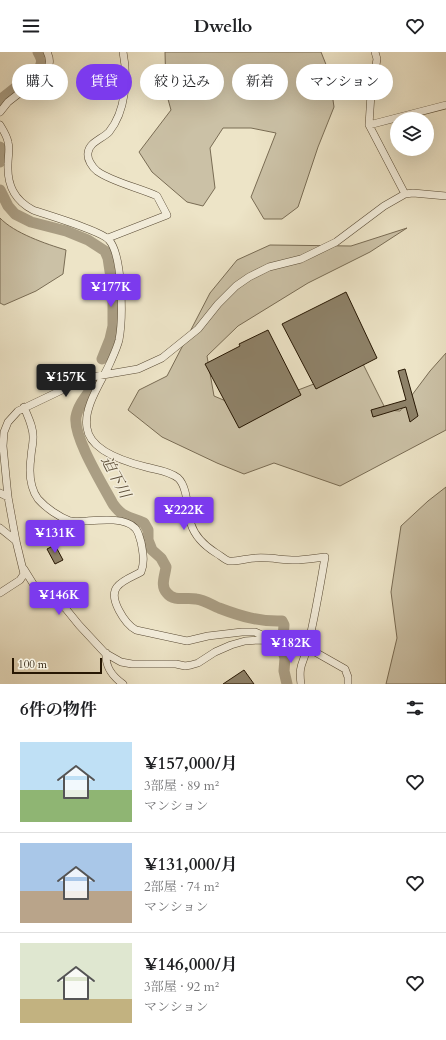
<!DOCTYPE html>
<html lang="ja">
<meta charset="utf-8">
<style>
:root{--surface:#fff;--page:#f6f6f6;--text:#202124;--muted:#757577;--line:#e0e0e0;--accent:#7c3aed}
body{margin:0;font-family:Cardo,"Noto Serif JP",serif;background:var(--page);color:var(--text);height:100vh;display:flex;flex-direction:column;font-size:15px;white-space:nowrap}
*{box-sizing:border-box;margin:0}
p{font-size:13px;color:var(--muted)}
.icon{flex:none;width:22px;height:22px;fill:none;stroke:currentColor;stroke-width:2;stroke-linecap:round;stroke-linejoin:round}
.map{position:relative;height:632px;overflow:hidden}
.side{display:flex;flex-direction:column;background:var(--surface);flex:1}
.side>*{flex:none}
.guide{position:absolute;left:12px;top:12px;width:422px;height:36px;display:flex;gap:8px}
.controls{position:absolute;left:390px;top:60px;display:grid;gap:8px}
.controls a{display:grid;place-items:center;width:44px;height:44px;border-radius:50%;background:var(--surface);box-shadow:0 4px 16px #0002;font-size:20px}
.scale{position:absolute;left:12px;bottom:10px;width:90px;box-sizing:border-box;padding-left:4px;border:2px solid #271703;border-top:0;font-size:11px;line-height:14px;white-space:nowrap;color:#271703;-webkit-text-stroke:3px #f3eddb;paint-order:stroke}
.price{position:absolute;translate:-50% -34px;padding:0 9px;border-radius:4px;background:var(--accent);color:#fff;font-size:13px;line-height:26px;filter:drop-shadow(0 1px 2px #0008)}
.price::after{content:'';position:absolute;left:50%;top:24px;width:12px;height:9px;margin-left:-6px;background:inherit;clip-path:polygon(0 0,100% 0,50% 100%)}
.price.on{background:#222;color:#fff}
ul{padding:0;list-style:none}
li{display:flex;align-items:center;gap:12px;height:100px;padding:0 20px}
li+li{border-top:1px solid var(--line)}
li span{display:grid;place-items:center;flex:none;width:112px;height:80px;border-radius:0px;color:#555}
li>.icon{margin-inline-start:auto}
span .icon{width:48px;height:48px;fill:#fffc;stroke-width:1}
li b{font-size:17px}
h2{display:flex;justify-content:space-between;align-items:center;height:48px;padding:0 20px;font-size:17px}
.pill{padding:0 14px;border-radius:18px;background:var(--surface);box-shadow:0 4px 16px #0002;font-size:14px;line-height:36px}
.pill.on{background:var(--accent);color:#fff}
header{display:flex;justify-content:space-between;align-items:center;height:52px;padding:0 20px;background:var(--surface);font-size:18px;font-weight:800}
.map>svg:first-child{display:block}
.green{fill:#cbc1a6;stroke:#796c54}
.lines{fill:none;stroke-linecap:round;stroke-linejoin:round}
.river{stroke:#aa9e84;stroke-width:11}
.building{fill:#8e8269;stroke:#271703}
.minor-casing{stroke:#584a34;stroke-width:8}
.minor{stroke:#f3eddb;stroke-width:7}
.labels{text-anchor:middle;dominant-baseline:central;stroke-width:3;stroke-linejoin:round;paint-order:stroke}
.water-label{font-size:15px;font-style:italic;fill:#5b4d37;stroke:#f3eddb}
</style>
<header><svg class="icon" aria-label="menu" viewBox="0 0 24 24"><path d="M4 6h16M4 12h16M4 18h16"/></svg>Dwello<svg class="icon" aria-label="heart" viewBox="0 0 24 24"><path d="M12 20l-8-8c-3-5 5-10 8-4 3-6 11-1 8 4z"/></svg></header>
<div class="map">
<svg width="446" height="632" viewBox="0 0 446 632">
<rect width="100%" height="100%" fill="#ede4c7"/>
<filter id="stains"><feTurbulence type="fractalNoise" baseFrequency=".005" numOctaves="4"/><feColorMatrix values="0 0 0 0 .2 0 0 0 0 .09 0 0 0 0 .02 0 0 0 .5 -.17"/></filter>
<radialGradient id="worn" r=".72"><stop offset=".6" stop-color="#630" stop-opacity="0"/><stop offset="1" stop-color="#630" stop-opacity=".3"/></radialGradient>
<path class="green" d="M165 0H321L329 20 334 55 318 95 298 155 282 167H264L251 145 276 81 251 76H223L210 96 215 136 203 154 187 150 152 120 139 100 171 58 166 40Z
M0 166C14 181 46 192 66 198L63 222 36 239 4 253 0 251Z
M407 176 370 200 308 231 238 274 207 304 214 344 247 358C285 342 325 329 363 312L386 358 400 359 430 319 446 301V378L340 434 274 411 244 422 217 411 162 385 128 358 139 338 167 324 210 241 237 208 270 193 351 194Z
M446 435V632H386L397 586 391 540 401 474 428 449Z"/>
<g class="lines">
<path class="river" d="M0 48 39 17C43 10 42 7 38 0
M0 95 2 100 0 110
M0 138 8 154 15 162 31 170 66 179 88 188 105 199 108 206 113 239V274L110 287 102 307
M94 333C87 343 78 353 76 365 73 385 103 433 113 452 124 467 129 464 144 471L148 478V488L152 498 161 506 166 515C165 524 160 534 167 541 174 550 186 545 196 547 204 548 212 553 219 556 240 564 260 570 282 569L284 573 283 586
M281 594 285 606 284 619 287 632"/>
</g>
<path class="building" d="M346 240 377 306 316 337 282 272Z
M268 278 301 343 239 376 205 312 240 294 239 292Z
M405 317 418 364 410 370 406 355 373 365 371 358 406 348 398 319Z
M55 493 63 508 55 512 47 497Z
M244 618 254 632H223Z"/>
<g class="lines">
<defs>
<path id="minor" d="M375 0 377 7 371 42 369 73 405 142
M0 60 8 50 45 21C50 13 51 8 47 0
M0 73C3 78 7 84 8 90 10 97 8 104 8 112 7 133 14 148 33 158 47 163 102 179 109 188 123 204 123 267 119 288 117 296 113 304 110 311 102 329 83 355 87 376 90 399 126 410 146 415 157 418 169 419 178 426 188 435 187 459 191 472 195 485 205 494 216 501 220 503 225 508 229 509 235 510 249 506 256 506 269 505 282 508 295 508 305 508 315 506 325 505 320 535 315 564 308 593 304 611 298 612 301 632
M369 73 446 53
M108 186 167 163 157 144C140 136 112 130 97 119 92 115 87 107 88 101 89 90 102 87 109 80 126 59 128 25 123 0
M24 355C28 365 34 376 33 387 33 393 31 400 31 405 29 419 30 436 38 447 46 456 59 465 70 469 75 470 81 469 86 469 99 468 125 465 135 476 139 480 139 485 141 490 143 501 145 510 141 520 134 524 122 528 117 535 108 546 125 572 136 578L187 589 208 584 242 580H255L262 583 268 589
M0 441 8 445
M0 476 16 489
M24 517 37 538 44 545 60 552 66 557 79 573 105 601 121 610 132 612H176L185 614 191 613 198 611 215 600 231 593 245 589 259 588 291 591 308 596 345 617 348 625V632
M0 541 20 528 24 522 16 489 8 445 3 394 4 380 8 370 18 359 85 327 97 324 138 317 162 306 198 277 218 252 236 234 249 225 269 215 301 207 336 190 384 154 405 142 413 141 446 144
M106 601C105 615 112 624 123 632"/>
</defs>
<use href="#minor" class="minor-casing"/>
<use href="#minor" class="minor"/>
</g>
<g class="labels">
<g class="water-label">
<text transform="translate(116 425) rotate(62)">迫下川</text>
</g>
</g>
<rect width="100%" height="100%" filter="url(#stains)"/>
<rect width="100%" height="100%" fill="url(#worn)"/>
</svg>
<div class="controls">
<a><svg class="icon" aria-label="layers" viewBox="0 0 24 24"><path d="M12 4l9 5-9 5-9-5zM3 14l9 5 9-5"/></svg></a>
</div>
<div class="scale">100 m</div>
<b class="price" style="left:111px;top:256px">¥177K</b>
<b class="price on" style="left:66px;top:346px">¥157K</b>
<b class="price" style="left:184px;top:479px">¥222K</b>
<b class="price" style="left:55px;top:502px">¥131K</b>
<b class="price" style="left:59px;top:564px">¥146K</b>
<b class="price" style="left:291px;top:612px">¥182K</b>
<div class="guide">
<a class="pill">購入</a>
<a class="pill on">賃貸</a>
<a class="pill">絞り込み</a>
<a class="pill">新着</a>
<a class="pill">マンション</a>
</div>
</div>
<section class="side">
<h2>6件の物件<svg class="icon" aria-label="filters" viewBox="0 0 24 24"><path d="M4 7h16M4 17h16"/><circle cx="9" cy="7" r="2"/><circle cx="15" cy="17" r="2"/></svg></h2>
<ul>
<li><span style="background:linear-gradient(#bfe0f5 60%,#8fb573 0)"><svg class="icon" aria-label="home" viewBox="0 0 24 24"><path d="M3 11l9-7 9 7M6 9v11h12V9"/></svg></span><div><b>¥157,000/月</b><p>3部屋 · 89 m²</p><p>マンション</p></div><svg class="icon" aria-label="heart" viewBox="0 0 24 24"><path d="M12 20l-8-8c-3-5 5-10 8-4 3-6 11-1 8 4z"/></svg></li>
<li><span style="background:linear-gradient(#a9c7e8 60%,#b9a48a 0)"><svg class="icon" aria-label="home" viewBox="0 0 24 24"><path d="M3 11l9-7 9 7M6 9v11h12V9"/></svg></span><div><b>¥131,000/月</b><p>2部屋 · 74 m²</p><p>マンション</p></div><svg class="icon" aria-label="heart" viewBox="0 0 24 24"><path d="M12 20l-8-8c-3-5 5-10 8-4 3-6 11-1 8 4z"/></svg></li>
<li><span style="background:linear-gradient(#dfe7d0 70%,#c2b280 0)"><svg class="icon" aria-label="home" viewBox="0 0 24 24"><path d="M3 11l9-7 9 7M6 9v11h12V9"/></svg></span><div><b>¥146,000/月</b><p>3部屋 · 92 m²</p><p>マンション</p></div><svg class="icon" aria-label="heart" viewBox="0 0 24 24"><path d="M12 20l-8-8c-3-5 5-10 8-4 3-6 11-1 8 4z"/></svg></li>
</ul>
</section>
